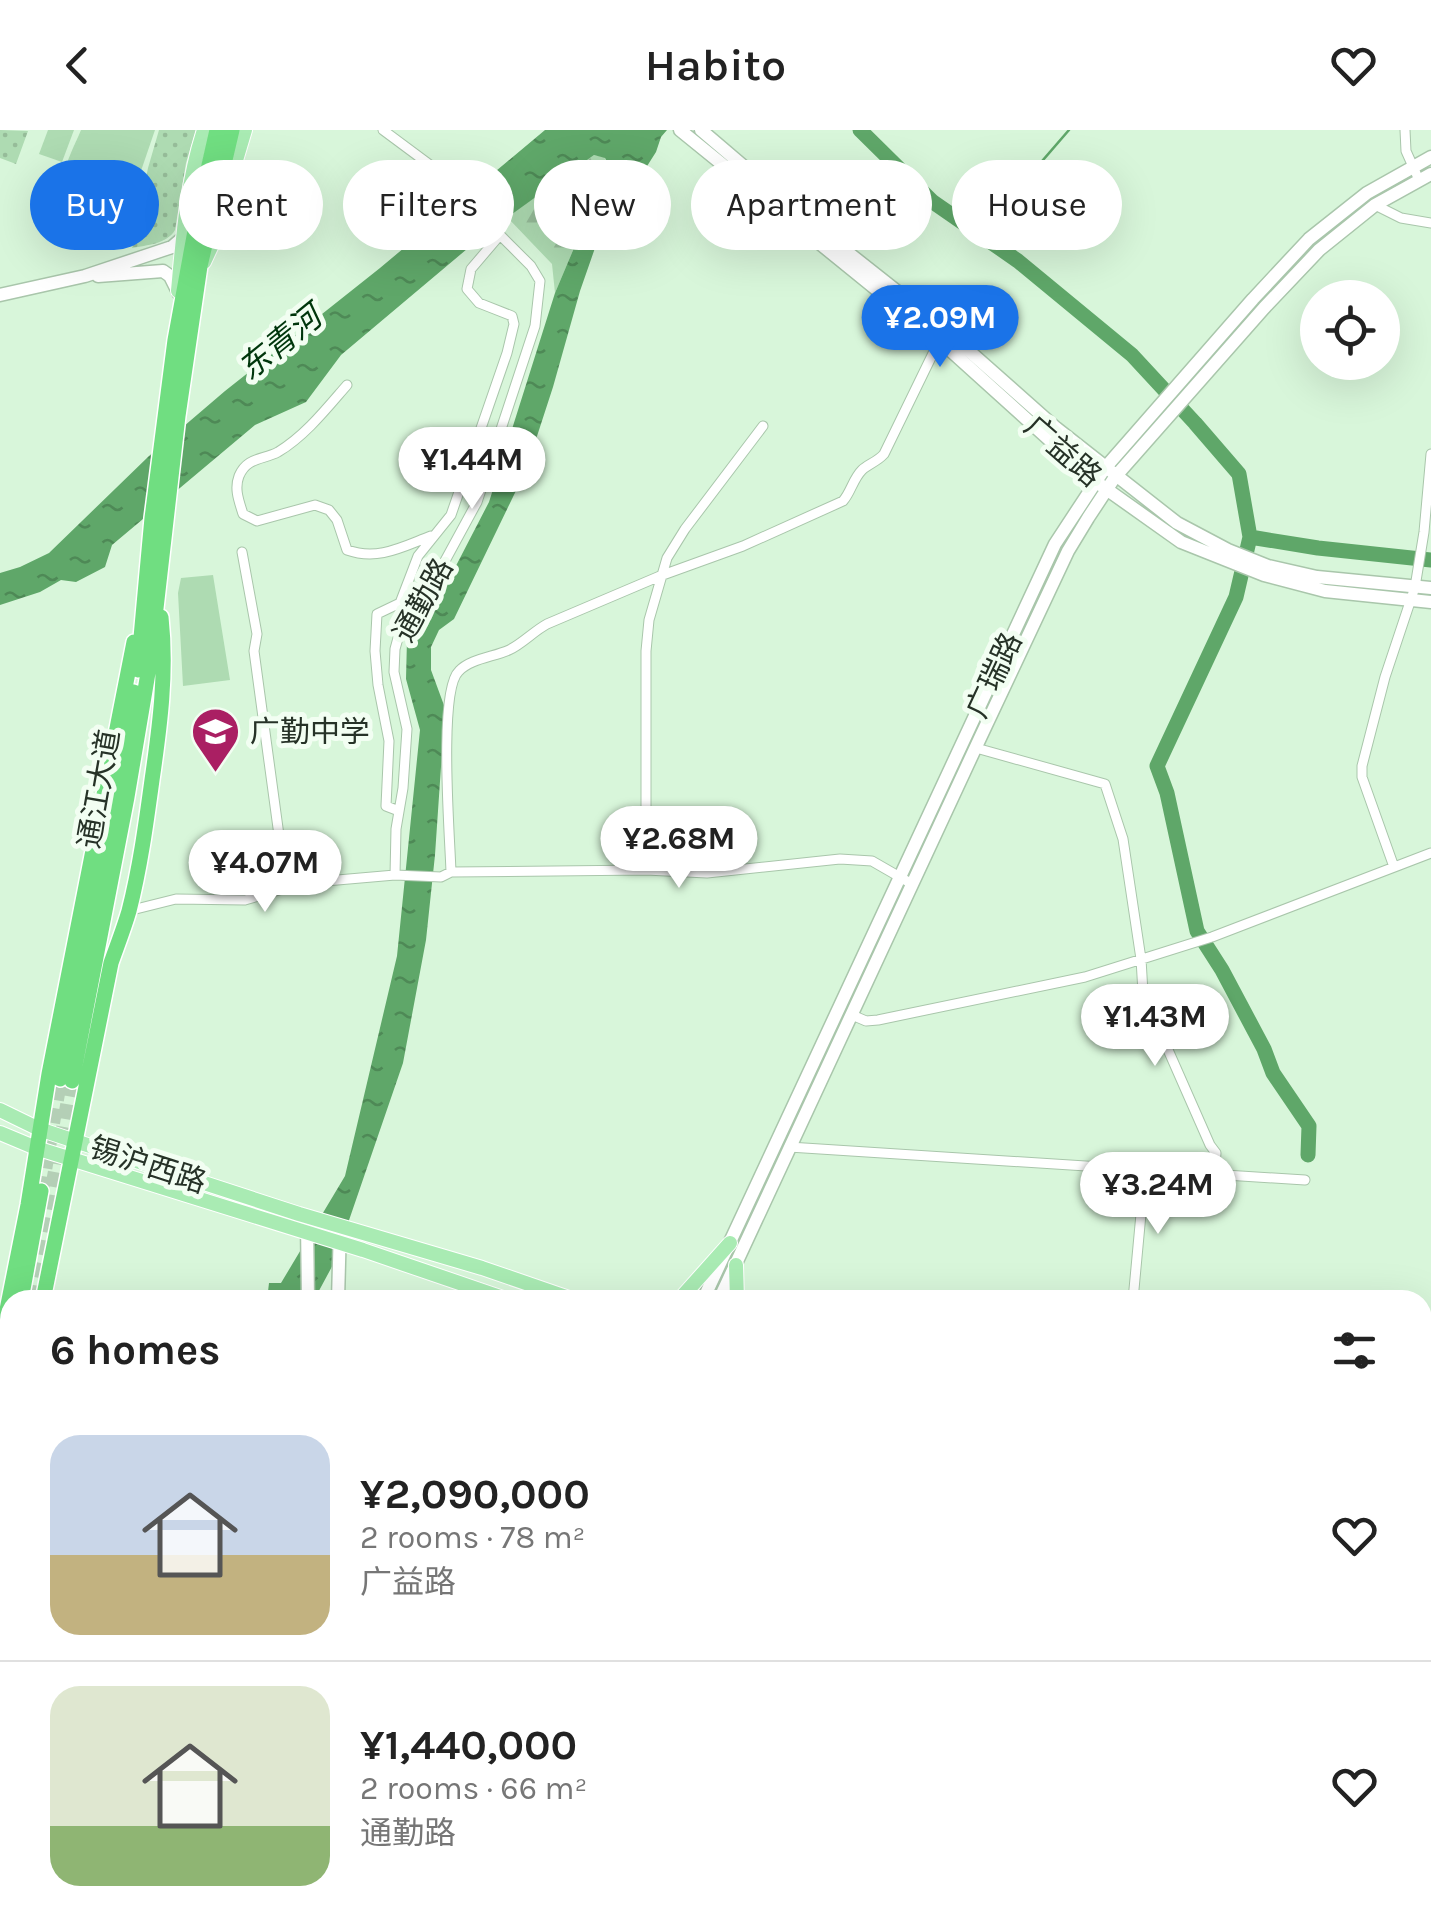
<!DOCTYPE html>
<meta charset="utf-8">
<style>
:root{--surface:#fff;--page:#f6f6f6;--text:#222;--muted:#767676;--line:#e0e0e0;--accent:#1a73e8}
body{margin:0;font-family:Karla,"Noto Sans SC",sans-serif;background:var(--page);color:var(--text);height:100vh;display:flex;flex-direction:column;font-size:38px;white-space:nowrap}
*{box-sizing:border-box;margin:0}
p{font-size:32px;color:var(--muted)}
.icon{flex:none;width:55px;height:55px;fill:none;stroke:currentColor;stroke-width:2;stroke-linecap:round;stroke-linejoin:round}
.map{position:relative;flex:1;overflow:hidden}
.sheet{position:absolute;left:0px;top:1160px;width:1432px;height:642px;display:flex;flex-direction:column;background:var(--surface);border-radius:30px 30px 0 0;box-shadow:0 10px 40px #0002}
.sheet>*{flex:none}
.guide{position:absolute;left:30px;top:30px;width:1372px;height:90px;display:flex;gap:20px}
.fabs{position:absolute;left:1300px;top:150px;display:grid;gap:20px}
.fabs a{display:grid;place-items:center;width:100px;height:100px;border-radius:50%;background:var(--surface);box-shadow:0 10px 40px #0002;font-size:50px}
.price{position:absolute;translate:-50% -85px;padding:0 22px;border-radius:35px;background:#fff;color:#222;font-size:32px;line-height:65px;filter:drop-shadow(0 2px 5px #0008)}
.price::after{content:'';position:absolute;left:50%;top:60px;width:30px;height:22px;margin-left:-15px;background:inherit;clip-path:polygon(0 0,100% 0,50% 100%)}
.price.active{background:var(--accent);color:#fff}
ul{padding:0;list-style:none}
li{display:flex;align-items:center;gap:30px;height:250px;padding:0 50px}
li+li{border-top:2px solid var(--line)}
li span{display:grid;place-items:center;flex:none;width:280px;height:200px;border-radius:30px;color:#555}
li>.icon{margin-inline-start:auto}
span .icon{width:120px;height:120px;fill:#fffc;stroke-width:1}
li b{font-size:42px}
h2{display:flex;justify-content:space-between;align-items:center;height:120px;padding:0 50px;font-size:42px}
.chip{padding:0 35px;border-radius:45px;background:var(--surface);box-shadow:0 10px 40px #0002;font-size:35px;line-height:90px}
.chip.active{background:var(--accent);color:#fff}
header{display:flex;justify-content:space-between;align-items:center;height:130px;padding:0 50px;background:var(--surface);font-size:45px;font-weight:600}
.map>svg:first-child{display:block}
.forest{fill:url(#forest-firs)}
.park{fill:#aedbb2}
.garden{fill:url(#garden-dots)}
.water{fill:url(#water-ripples)}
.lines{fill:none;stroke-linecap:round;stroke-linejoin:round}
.stream{stroke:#5fa769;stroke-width:2.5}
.river{stroke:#5fa769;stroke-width:15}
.highway-tunnel{stroke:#b4cfb6;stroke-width:15;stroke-dasharray:15 8;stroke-linecap:butt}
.street-casing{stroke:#a9c6ab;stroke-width:11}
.secondary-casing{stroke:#a9c6ab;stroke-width:15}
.primary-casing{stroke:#fff;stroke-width:16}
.highway-casing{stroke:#fff;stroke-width:18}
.street{stroke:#fff;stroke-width:9}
.secondary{stroke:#fff;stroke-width:12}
.primary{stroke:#a9ebb3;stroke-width:14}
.highway{stroke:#70de81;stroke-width:15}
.rail{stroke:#5d6e5e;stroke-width:2.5;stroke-dasharray:20 10;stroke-linecap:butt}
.labels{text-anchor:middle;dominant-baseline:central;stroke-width:10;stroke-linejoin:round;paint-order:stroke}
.street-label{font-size:30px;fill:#263227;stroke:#f2fef2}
.poi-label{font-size:30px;fill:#263227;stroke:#f2fef2;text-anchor:start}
.water-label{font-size:32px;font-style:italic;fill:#00360c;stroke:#f2fef2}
</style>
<header><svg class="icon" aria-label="back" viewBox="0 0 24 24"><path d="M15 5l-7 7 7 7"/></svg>Habito<svg class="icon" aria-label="heart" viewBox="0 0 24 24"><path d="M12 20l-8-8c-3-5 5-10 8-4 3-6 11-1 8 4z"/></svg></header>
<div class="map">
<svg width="1431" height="1802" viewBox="0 0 1431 1802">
<defs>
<pattern id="forest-firs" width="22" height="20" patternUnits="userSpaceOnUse" patternTransform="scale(2.5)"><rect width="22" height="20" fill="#aedbb2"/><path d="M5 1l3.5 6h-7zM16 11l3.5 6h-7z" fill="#96bc99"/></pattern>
<pattern id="garden-dots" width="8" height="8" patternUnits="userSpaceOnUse" patternTransform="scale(2.5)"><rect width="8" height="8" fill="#aedbb2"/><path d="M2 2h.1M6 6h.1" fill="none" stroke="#96bc99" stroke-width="1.8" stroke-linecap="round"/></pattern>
<pattern id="water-ripples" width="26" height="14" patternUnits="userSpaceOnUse" patternTransform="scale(2.5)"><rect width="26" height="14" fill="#5fa769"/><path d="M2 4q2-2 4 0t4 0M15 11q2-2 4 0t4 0" fill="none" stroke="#4e8956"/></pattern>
</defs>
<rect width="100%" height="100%" fill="#d8f6da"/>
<path class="forest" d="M594 25 604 27 609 35 555 163 552 134 507 87Z"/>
<path class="park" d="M48 0H74L62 32 39 24Z
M81 0H155L119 105 111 102 117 83C116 84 101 87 100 87 80 87 62 68 64 48 65 32 75 15 81 0Z
M213 445 230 550 183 556 178 463 181 448Z"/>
<path class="garden" d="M0 0 28 1 16 34 0 28Z
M159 0H196L186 33 175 100C167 114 147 115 132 118L148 38Z"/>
<path class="water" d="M545 0H667L661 7 656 22 595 118 580 161 553 257 526 340 454 489 439 500 431 517V540L445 578 435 725 426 810 403 933 335 1131 314 1170H267L269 1153H281L345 1046 397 826 420 600 406 549 407 509 412 497 430 486 489 372 555 163 609 35 605 28 594 25 486 103 341 225 306 272 255 295 112 415 105 437 76 452 61 450 40 462 0 475V443L20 437 49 423 149 326 225 261 380 138Z"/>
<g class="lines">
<path class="stream" d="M979 104 1069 0"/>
<path class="river" d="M860 0 933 72 1018 131 1132 225 1195 293 1239 344 1250 407 1236 467 1157 636 1167 663 1197 801 1222 840 1264 919 1273 943 1309 996 1308 1025
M1250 407 1318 418 1431 430"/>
<path class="highway-tunnel" d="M41 1061 60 949
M32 1170 72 951"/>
<defs>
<path id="street" d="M383 0 457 55 500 105 531 136 540 151 535 196 477 372 427 464 411 482 401 497 395 519 394 542 407 599 403 658 396 699 395 745
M1405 0 1406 21 1419 50
M1375 75 1401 88 1431 93
M347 255C327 278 305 306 278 322 263 330 247 327 239 346 234 359 239 371 243 384L257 391 315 375 329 380 337 390 347 420C378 431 402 417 431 406
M242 422 257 504 254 521 286 757
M976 618 1105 654 1123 709 1141 829 1143 863 1210 1015 1216 1023 1214 1045
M399 681 386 676 389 611 378 555 375 521 377 484 400 473 418 426 451 385 507 223 514 194 512 186 479 173 467 159 471 139 500 105
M1394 737 1362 647V636L1385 547 1415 457 1424 402 1431 324
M646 740V521L649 490 667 428 685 399 763 296
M451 742C450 708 438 560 459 541 470 529 493 527 509 520 522 514 534 501 547 494L660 446 743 416 843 371C851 362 853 349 862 340 868 334 877 332 884 324L940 209
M128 781 176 769 245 770 303 753 395 745 441 747 451 742 646 740 707 743 840 729 872 731 912 754
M852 885 866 891 878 890 1085 847 1212 807 1431 723
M789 1017 1305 1050
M1133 1170 1145 1041
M1422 1558 1431 1561"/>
<path id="secondary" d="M680 0 940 211 1095 351 1181 412 1264 445 1325 461 1431 472
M701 0 803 87 942 197 1056 298 1177 393 1228 420 1268 436 1317 447 1431 458
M98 146 163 141 170 146 179 164
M0 165 85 146 172 117 186 105
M307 1093 308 1170
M338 1170 340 1096
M703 1170 1055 414 1105 338 1253 169 1309 109 1367 63 1431 27
M719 1170 981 606 1068 421 1088 388 1115 347 1264 178 1319 120 1375 75 1431 44
M0 1419 10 1427
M0 1434 10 1442
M1422 1597 1431 1595
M1422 1610 1431 1607
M1422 1714 1431 1747
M370 1792 379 1802
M385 1792 394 1802
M789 1792 794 1802
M805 1792 811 1802
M268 1802 271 1792
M1085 1802 1094 1792
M1107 1802 1116 1792"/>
<path id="primary" d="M204 132 218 102 228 57 245 0
M178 161C183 106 187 52 204 0
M0 980 39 999 75 1011 299 1084 482 1138 575 1170
M0 1003 36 1018 363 1120 509 1170
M736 1135 737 1170
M679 1170 730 1113
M1422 1263H1431
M1422 1280 1431 1281"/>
<path id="highway" d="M138 540 152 388 175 210 199 79 217 0
M60 949 134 562
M72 951 127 667 150 531 178 286 200 136 232 0
M21 1170 41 1061
M43 1170 111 833C117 816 124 798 129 781 140 738 146 694 152 650 160 595 167 542 161 487
M0 1215 28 1075 49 944 134 512
M0 1265 10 1221
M0 1332 10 1282
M0 1359 10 1327"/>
</defs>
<use href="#street" class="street-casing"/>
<use href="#secondary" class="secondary-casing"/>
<use href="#primary" class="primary-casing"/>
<use href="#highway" class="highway-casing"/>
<use href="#street" class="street"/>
<use href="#secondary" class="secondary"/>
<use href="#primary" class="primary"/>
<use href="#highway" class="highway"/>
<path class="rail" d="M0 1539 10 1546
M0 1638 10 1645
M0 1665 10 1673
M165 1792 178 1802
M193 1792 204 1802
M274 1792 283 1802
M296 1792 307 1802"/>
</g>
<defs>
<symbol id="school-pin" viewBox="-11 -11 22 30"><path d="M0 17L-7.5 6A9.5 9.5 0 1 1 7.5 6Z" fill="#aa1f63" stroke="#f2fef2"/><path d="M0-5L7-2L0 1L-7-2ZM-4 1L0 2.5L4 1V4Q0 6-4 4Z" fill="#fff"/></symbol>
</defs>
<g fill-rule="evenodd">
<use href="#school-pin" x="188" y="574" width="55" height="75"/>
</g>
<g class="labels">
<g class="street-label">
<text transform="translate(1063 321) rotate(41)">广益路</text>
<text transform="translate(423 470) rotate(-61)">通勤路</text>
<text transform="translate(994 545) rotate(-65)">广瑞路</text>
<text transform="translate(99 659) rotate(-80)">通江大道</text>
<text transform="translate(148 1035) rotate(18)">锡沪西路</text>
</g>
<g class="poi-label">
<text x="250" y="602">广勤中学</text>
</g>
<g class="water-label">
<text transform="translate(280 213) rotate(-39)">东青河</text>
</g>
</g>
</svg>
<div class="fabs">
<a><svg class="icon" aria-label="locate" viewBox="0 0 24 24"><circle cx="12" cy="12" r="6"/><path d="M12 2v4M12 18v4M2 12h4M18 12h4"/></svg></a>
</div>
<b class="price active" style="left:940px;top:240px">¥2.09M</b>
<b class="price" style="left:472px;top:382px">¥1.44M</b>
<b class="price" style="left:679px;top:761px">¥2.68M</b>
<b class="price" style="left:265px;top:785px">¥4.07M</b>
<b class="price" style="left:1155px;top:939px">¥1.43M</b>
<b class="price" style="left:1158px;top:1107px">¥3.24M</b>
<div class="guide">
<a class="chip active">Buy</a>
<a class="chip">Rent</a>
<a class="chip">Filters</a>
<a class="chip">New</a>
<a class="chip">Apartment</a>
<a class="chip">House</a>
</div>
<section class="sheet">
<h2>6 homes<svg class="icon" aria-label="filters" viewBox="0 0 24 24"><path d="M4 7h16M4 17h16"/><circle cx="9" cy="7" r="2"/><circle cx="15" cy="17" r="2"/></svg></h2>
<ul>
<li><span style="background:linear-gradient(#c9d6e8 60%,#c2b280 0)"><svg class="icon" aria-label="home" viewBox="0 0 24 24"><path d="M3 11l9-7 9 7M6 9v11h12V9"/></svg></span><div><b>¥2,090,000</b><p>2 rooms · 78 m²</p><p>广益路</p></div><svg class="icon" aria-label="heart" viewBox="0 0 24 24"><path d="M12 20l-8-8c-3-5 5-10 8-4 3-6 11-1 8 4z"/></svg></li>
<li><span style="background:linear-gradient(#dfe7d0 70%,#8fb573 0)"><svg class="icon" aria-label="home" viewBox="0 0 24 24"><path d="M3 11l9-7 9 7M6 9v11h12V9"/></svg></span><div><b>¥1,440,000</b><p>2 rooms · 66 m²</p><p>通勤路</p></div><svg class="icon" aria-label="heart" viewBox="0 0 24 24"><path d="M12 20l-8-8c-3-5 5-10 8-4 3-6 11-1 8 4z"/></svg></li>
</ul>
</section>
</div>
